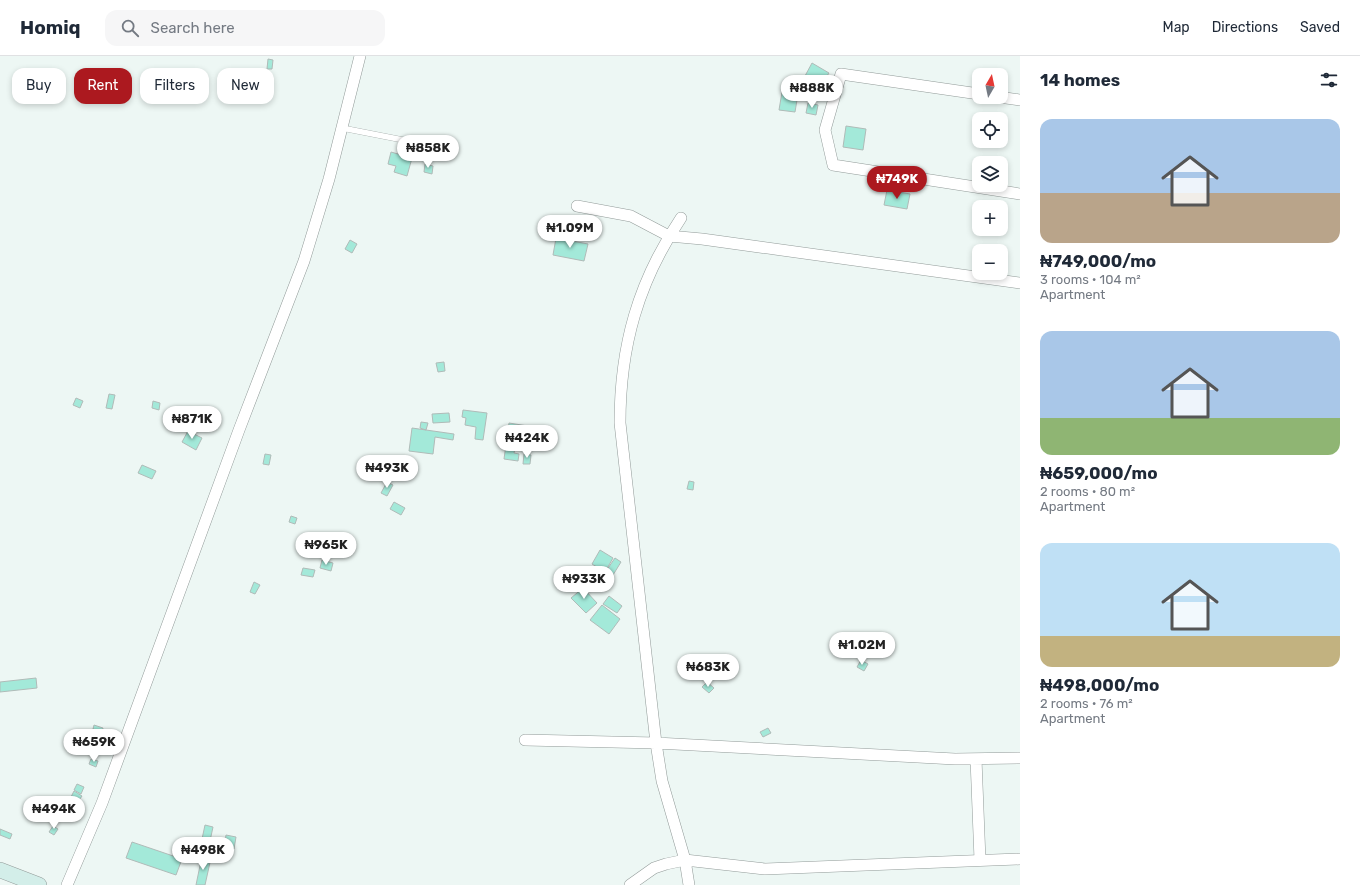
<!DOCTYPE html>
<meta charset="utf-8">
<style>
:root{--surface:#fff;--page:#f6f6f7;--text:#1f2937;--muted:#747a83;--line:#e0e1e3;--accent:#ac191f}
body{margin:0;font-family:Rubik,sans-serif;background:var(--page);color:var(--text);height:100vh;display:flex;flex-direction:column;font-size:15px;white-space:nowrap}
*{box-sizing:border-box;margin:0}
p{font-size:13px;color:var(--muted)}
.icon{flex:none;width:22px;height:22px;fill:none;stroke:currentColor;stroke-width:2;stroke-linecap:round;stroke-linejoin:round}
.map{position:relative;flex:1;overflow:hidden}
.panel{display:flex;flex-direction:column;background:var(--surface);width:340px}
.panel>*{flex:none}
.top-card{position:absolute;left:12px;top:12px;width:380px;height:36px;display:flex;gap:8px}
.needle{width:26px;rotate:9deg}
.fabs{position:absolute;left:972px;top:12px;display:grid;gap:8px}
.fabs a{display:grid;place-items:center;width:36px;height:36px;border-radius:8px;background:var(--surface);box-shadow:0 2px 6px #0003;font-size:20px}
.price{position:absolute;translate:-50% -34px;padding:0 9px;border-radius:14px;background:#fff;color:#222;font-size:13px;line-height:26px;filter:drop-shadow(0 1px 2px #0008)}
.price::after{content:'';position:absolute;left:50%;top:24px;width:12px;height:9px;margin-left:-6px;background:inherit;clip-path:polygon(0 0,100% 0,50% 100%)}
.price.active{background:var(--accent);color:#fff}
ul{padding:0;list-style:none}
li{display:grid;align-content:center;gap:8px;height:212px;padding:0 20px}
li span{display:grid;place-items:center;height:124px;border-radius:12px;color:#555}
li>.icon{margin-inline-start:auto}
span .icon{width:72px;height:72px;fill:#fffc;stroke-width:1}
li b{font-size:17px}
h2{display:flex;justify-content:space-between;align-items:center;height:48px;padding:0 20px;font-size:17px}
.chip{padding:0 14px;border-radius:12px;background:var(--surface);box-shadow:0 2px 6px #0003;font-size:14px;line-height:36px}
.chip.active{background:var(--accent);color:#fff}
header{display:flex;align-items:center;gap:24px;box-sizing:border-box;height:56px;padding:0 20px;background:var(--surface);border-bottom:1px solid var(--line)}
header strong{font-size:19px}
nav{display:flex;gap:22px;margin-inline-start:auto;font-size:14px}
.search{width:280px;height:36px;background:var(--page);display:flex;align-items:center;gap:10px;box-sizing:border-box;padding:0 14px;border-radius:12px;color:var(--muted);font-size:15px}
main{display:flex;flex:1;min-height:0}
.map>svg:first-child{display:block}
.building{fill:#a3e9d9;stroke:#b0bbb8}
.lines{fill:none;stroke-linecap:round;stroke-linejoin:round}
.lane-casing{stroke:#929b99;stroke-width:6}
.street-casing{stroke:#929b99;stroke-width:12}
.secondary-casing{stroke:#929b99;stroke-width:16}
.lane{stroke:#fff;stroke-width:5.5}
.street{stroke:#fff;stroke-width:11}
.secondary{stroke:#d3eee9;stroke-width:15}
</style>
<header>
<strong>Homiq</strong>
<div class="search"><svg class="icon" aria-label="search" viewBox="0 0 24 24"><circle cx="10" cy="10" r="6"/><path d="M15 15l6 6"/></svg>Search here</div>
<nav><a>Map</a><a>Directions</a><a>Saved</a></nav>
</header>
<main>
<div class="map">
<svg width="1020" height="829" viewBox="0 0 1020 829">
<rect width="100%" height="100%" fill="#edf7f4"/>
<path class="building" d="M268 3 273 4 272 13H267Z
M812 7 829 17 821 29 805 20Z
M783 30 799 32 795 56 779 54Z
M808 47 818 49 816 59 806 57Z
M846 70 866 73 863 94 843 91Z
M391 96 412 102 407 120 394 116 396 110 388 108Z
M425 108 433 110 432 118 424 116Z
M887 134 910 138 907 153 884 149Z
M556 182 588 188 584 205 553 199Z
M350 184 357 188 352 197 345 193Z
M444 306 445 315 438 316 436 307Z
M109 338 115 339 112 353 106 352Z
M76 342 83 345 80 352 73 349Z
M153 345 160 347 159 354 152 352Z
M463 354 487 357 483 384 475 383 476 371 465 369 466 362 462 361Z
M449 357 450 366 433 367 432 358Z
M421 366 428 367 426 374 420 372Z
M509 367 534 371 532 390 516 388 514 397 519 398 518 405 504 403Z
M412 372 454 378 453 384 435 381 433 398 409 395Z
M188 375 202 382 196 394 182 386Z
M265 398 271 399 269 409 263 408Z
M524 398 531 399 530 408H523Z
M142 409 156 415 152 423 138 417Z
M689 425 694 426 693 434 687 433Z
M387 426 393 429 387 440 381 437Z
M394 446 405 452 401 459 390 453Z
M291 460 297 462 295 468 289 466Z
M600 494 613 502 605 516 592 508Z
M615 502 621 506 613 519 606 515Z
M322 504 333 507 331 515 320 512Z
M303 512 315 514 313 521 301 519Z
M559 513 570 516 568 522 558 519Z
M254 526 260 529 255 538 250 536Z
M583 532 597 547 586 557 571 542Z
M609 540 622 550 617 557 603 548Z
M602 549 620 563 609 578 590 564Z
M861 604 868 608 864 615 857 611Z
M36 622 37 632 0 636V626Z
M707 626 714 632 709 637 702 631Z
M94 669 103 672 102 676 93 673Z
M768 672 771 677 763 681 760 676Z
M91 703 98 705 96 711 89 708Z
M77 728 84 731 81 738 74 734Z
M74 735 82 740 77 747 70 743Z
M69 745 77 748 72 759 64 756Z
M205 769 213 771 210 785 202 783Z
M53 770 58 773 54 779 49 776Z
M0 773 12 778 10 783 0 779Z
M226 779 236 781 234 793 224 791Z
M132 786 182 803 176 819 126 802Z
M202 800 211 802 205 829H196Z"/>
<g class="lines">
<defs>
<path id="lane" d="M342 72 444 92"/>
<path id="street" d="M979 38 841 18 825 74 833 109 1020 138
M999 41 1020 44
M577 150 631 160 669 180 702 183 1020 227
M681 162C638 226 620 290 620 367L656 687 662 725 685 804 689 829
M525 684 656 687 955 703 1020 702
M976 703 980 804
M67 829 102 747 239 374 304 205 329 123 360 0
M630 829 654 812 666 808 685 804 765 813 1020 803"/>
<path id="secondary" d="M0 814 39 829"/>
</defs>
<use href="#lane" class="lane-casing"/>
<use href="#street" class="street-casing"/>
<use href="#secondary" class="secondary-casing"/>
<use href="#lane" class="lane"/>
<use href="#street" class="street"/>
<use href="#secondary" class="secondary"/>
</g>
</svg>
<div class="fabs">
<a><svg class="needle" viewBox="-14 -14 28 28"><path d="M0-13l5 13h-10z" fill="#e53935"/><path d="M0 13l5-13h-10z" fill="#747a83"/></svg></a>
<a><svg class="icon" aria-label="locate" viewBox="0 0 24 24"><circle cx="12" cy="12" r="6"/><path d="M12 2v4M12 18v4M2 12h4M18 12h4"/></svg></a>
<a><svg class="icon" aria-label="layers" viewBox="0 0 24 24"><path d="M12 4l9 5-9 5-9-5zM3 14l9 5 9-5"/></svg></a>
<a>+</a>
<a>−</a>
</div>
<b class="price" style="left:812px;top:53px">₦888K</b>
<b class="price" style="left:428px;top:113px">₦858K</b>
<b class="price active" style="left:897px;top:144px">₦749K</b>
<b class="price" style="left:570px;top:193px">₦1.09M</b>
<b class="price" style="left:192px;top:384px">₦871K</b>
<b class="price" style="left:527px;top:403px">₦424K</b>
<b class="price" style="left:387px;top:433px">₦493K</b>
<b class="price" style="left:326px;top:510px">₦965K</b>
<b class="price" style="left:584px;top:544px">₦933K</b>
<b class="price" style="left:862px;top:610px">₦1.02M</b>
<b class="price" style="left:708px;top:632px">₦683K</b>
<b class="price" style="left:94px;top:707px">₦659K</b>
<b class="price" style="left:54px;top:774px">₦494K</b>
<b class="price" style="left:203px;top:815px">₦498K</b>
<div class="top-card">
<a class="chip">Buy</a>
<a class="chip active">Rent</a>
<a class="chip">Filters</a>
<a class="chip">New</a>
</div>
</div>
<section class="panel">
<h2>14 homes<svg class="icon" aria-label="filters" viewBox="0 0 24 24"><path d="M4 7h16M4 17h16"/><circle cx="9" cy="7" r="2"/><circle cx="15" cy="17" r="2"/></svg></h2>
<ul>
<li><span style="background:linear-gradient(#a9c7e8 60%,#b9a48a 0)"><svg class="icon" aria-label="home" viewBox="0 0 24 24"><path d="M3 11l9-7 9 7M6 9v11h12V9"/></svg></span><div><b>₦749,000/mo</b><p>3 rooms · 104 m²</p><p>Apartment</p></div></li>
<li><span style="background:linear-gradient(#a9c7e8 70%,#8fb573 0)"><svg class="icon" aria-label="home" viewBox="0 0 24 24"><path d="M3 11l9-7 9 7M6 9v11h12V9"/></svg></span><div><b>₦659,000/mo</b><p>2 rooms · 80 m²</p><p>Apartment</p></div></li>
<li><span style="background:linear-gradient(#bfe0f5 75%,#c2b280 0)"><svg class="icon" aria-label="home" viewBox="0 0 24 24"><path d="M3 11l9-7 9 7M6 9v11h12V9"/></svg></span><div><b>₦498,000/mo</b><p>2 rooms · 76 m²</p><p>Apartment</p></div></li>
</ul>
</section>
</main>
